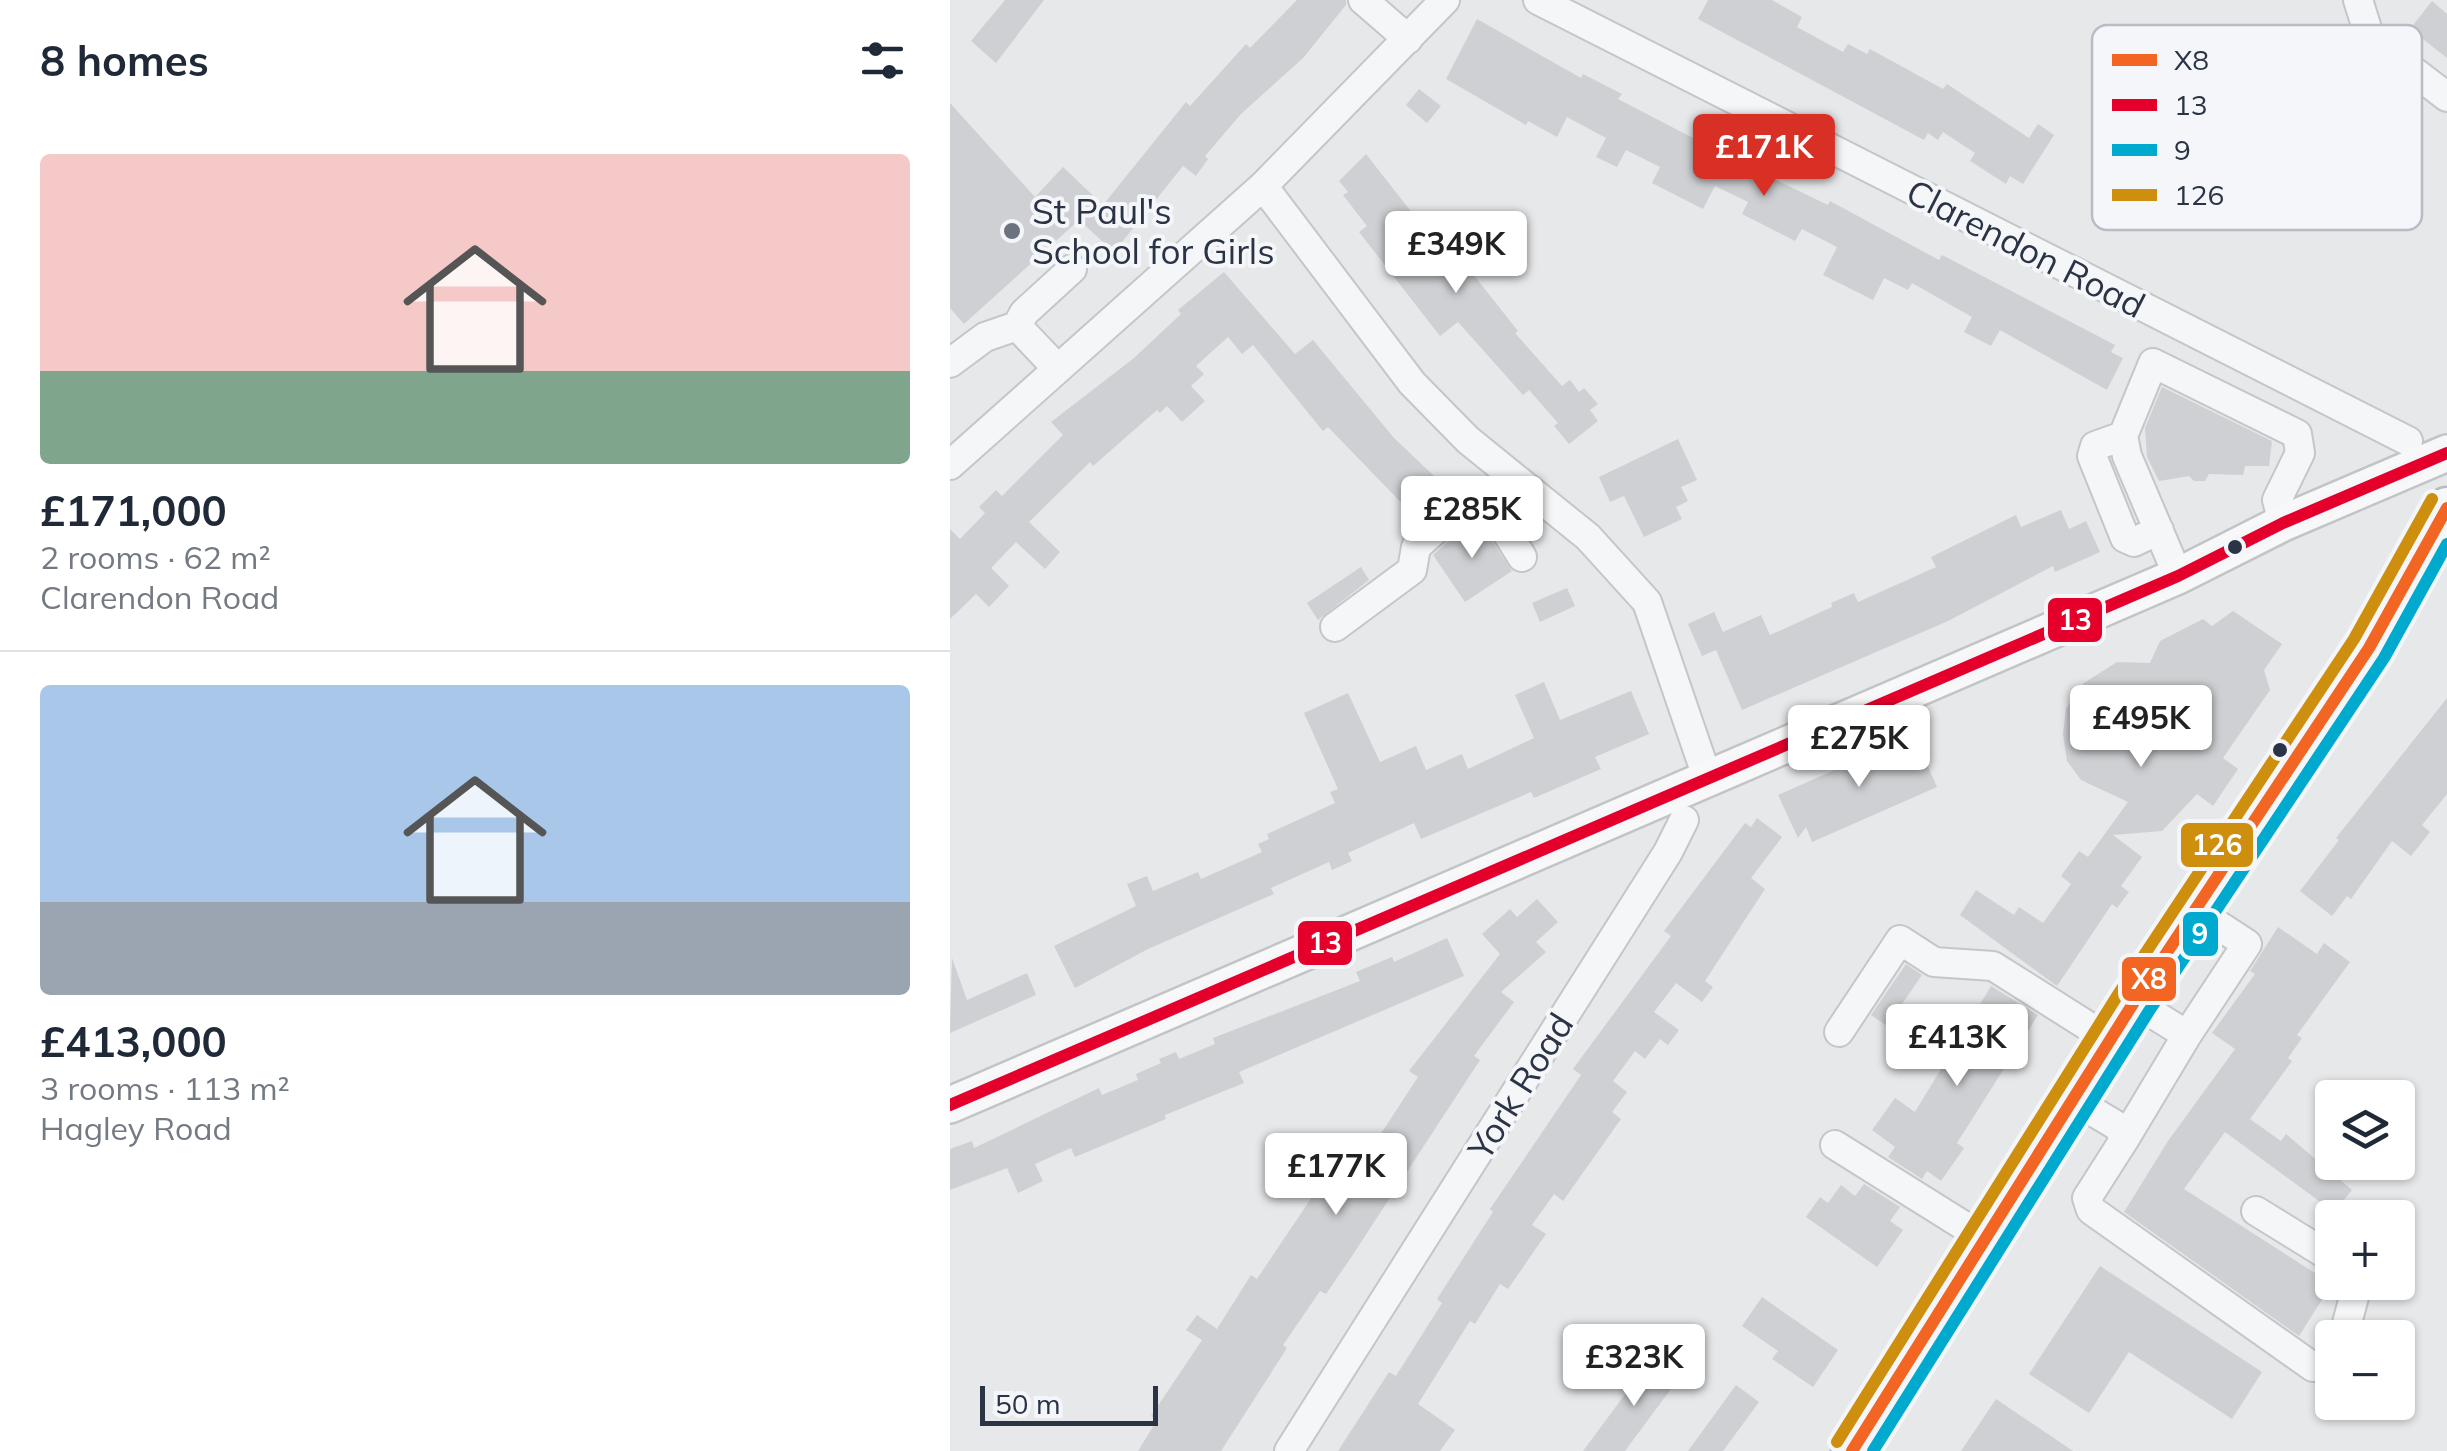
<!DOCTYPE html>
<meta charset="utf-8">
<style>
:root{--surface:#fff;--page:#f2f2f3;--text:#1f2937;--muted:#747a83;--line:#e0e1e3;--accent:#d93025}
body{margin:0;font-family:Mulish,sans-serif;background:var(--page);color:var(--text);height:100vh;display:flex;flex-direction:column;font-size:38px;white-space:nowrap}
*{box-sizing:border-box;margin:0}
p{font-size:32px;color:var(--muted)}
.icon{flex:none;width:55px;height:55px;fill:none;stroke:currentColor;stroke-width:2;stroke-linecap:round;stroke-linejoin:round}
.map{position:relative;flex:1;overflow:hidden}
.details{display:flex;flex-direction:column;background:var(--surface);width:950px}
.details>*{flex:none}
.tools{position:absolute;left:1365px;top:1080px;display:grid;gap:20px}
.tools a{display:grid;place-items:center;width:100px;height:100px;border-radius:10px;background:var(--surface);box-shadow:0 2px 8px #0004;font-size:50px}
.scale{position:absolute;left:30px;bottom:25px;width:178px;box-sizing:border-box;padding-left:10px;border:5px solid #2b3445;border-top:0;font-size:28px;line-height:35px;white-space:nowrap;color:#2b3445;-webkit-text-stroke:8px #f4f6f9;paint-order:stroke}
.price{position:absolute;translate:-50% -85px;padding:0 22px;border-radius:10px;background:#fff;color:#222;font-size:32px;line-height:65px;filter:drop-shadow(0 2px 5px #0008)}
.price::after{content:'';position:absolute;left:50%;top:60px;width:30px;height:22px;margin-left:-15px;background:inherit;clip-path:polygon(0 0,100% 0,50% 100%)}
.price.active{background:var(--accent);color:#fff}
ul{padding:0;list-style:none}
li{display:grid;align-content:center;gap:20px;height:530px;padding:0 40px}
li+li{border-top:2px solid var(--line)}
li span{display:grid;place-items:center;height:310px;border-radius:10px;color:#555}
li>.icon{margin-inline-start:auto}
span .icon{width:180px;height:180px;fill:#fffc;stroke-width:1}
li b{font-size:42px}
h2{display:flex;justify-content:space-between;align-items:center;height:120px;padding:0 40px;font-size:42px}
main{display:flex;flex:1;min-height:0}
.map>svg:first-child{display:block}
.building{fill:#ced0d3}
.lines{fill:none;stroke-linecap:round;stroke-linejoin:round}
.minor-casing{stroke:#c4c6c8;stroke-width:32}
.major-casing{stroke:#c2c5c8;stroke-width:40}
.highway-casing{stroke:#b8bbbf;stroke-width:45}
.minor{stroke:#f5f6f7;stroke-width:28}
.major{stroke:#f8f8f8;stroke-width:35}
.highway{stroke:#f8f8f8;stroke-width:40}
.bus-1-casing{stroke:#f4f6f9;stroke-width:20}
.bus-2-casing{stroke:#f4f6f9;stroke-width:20}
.bus-3-casing{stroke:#f4f6f9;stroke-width:20}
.bus-4-casing{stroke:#f4f6f9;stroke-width:20}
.bus-1{stroke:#f26522;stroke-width:12}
.bus-2{stroke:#e4002b;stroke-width:12}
.bus-3{stroke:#00a9ce;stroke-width:12}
.bus-4{stroke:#ce8f0e;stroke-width:12}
.poi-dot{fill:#6c737f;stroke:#f4f6f9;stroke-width:4}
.bus-dot{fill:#2b3445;stroke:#f4f6f9;stroke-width:4}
.labels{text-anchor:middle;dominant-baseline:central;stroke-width:8;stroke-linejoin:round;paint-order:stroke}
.poi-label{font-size:35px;fill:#2b3445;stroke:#f4f6f9;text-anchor:start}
.street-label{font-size:35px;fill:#2b3445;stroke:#f4f6f9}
.key{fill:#f4f6f9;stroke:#b8bcc3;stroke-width:2.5}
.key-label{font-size:28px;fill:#2b3445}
.line-badge{stroke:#f4f6f9;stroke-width:4}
.badge-label{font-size:28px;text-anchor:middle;font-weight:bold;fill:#fff}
</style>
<main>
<section class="details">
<h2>8 homes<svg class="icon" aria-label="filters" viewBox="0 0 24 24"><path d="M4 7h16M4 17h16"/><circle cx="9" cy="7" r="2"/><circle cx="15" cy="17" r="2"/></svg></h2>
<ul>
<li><span style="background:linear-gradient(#f6c9c9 70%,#7fa58c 0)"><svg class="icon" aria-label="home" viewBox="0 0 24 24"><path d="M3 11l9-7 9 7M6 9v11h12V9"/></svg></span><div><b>£171,000</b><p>2 rooms · 62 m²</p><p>Clarendon Road</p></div></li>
<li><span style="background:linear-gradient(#a9c7e8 70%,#9aa5b1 0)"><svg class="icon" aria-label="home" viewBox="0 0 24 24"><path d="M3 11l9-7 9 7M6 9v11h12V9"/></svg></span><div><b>£413,000</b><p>3 rooms · 113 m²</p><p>Hagley Road</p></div></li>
</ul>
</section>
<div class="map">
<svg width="1497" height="1451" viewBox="0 0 1497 1451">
<rect width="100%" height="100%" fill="#e6e8ea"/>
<path class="building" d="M55 0H94L46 63 21 41Z
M347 0H396V5L353 58 291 114 255 156 258 159 246 176 233 166 164 252 129 220 14 324 0 308V103L85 197 113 167 153 205 236 102 240 106 296 44 300 48Z
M758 0H822L852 17 847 27 893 52 898 44 917 54 920 49 993 89 997 84 1079 138 1088 124 1104 135 1073 184 1060 176 1056 184 1020 161 1025 153 993 132 988 140 978 133 974 140 748 19Z
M1482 1 1497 14V58L1460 29Z
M527 19 631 78 633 74 672 94 668 99 793 164 878 205 880 201 989 260 992 255 1165 345 1161 352 1173 358 1157 390 1050 330 1041 346 1014 332 1022 317 962 283 958 290 934 278 923 300 873 275 887 247 852 229 845 241 792 214 798 202 765 186 753 209 702 183 710 167 676 150 667 167 646 157 656 138 617 117 607 137 578 121 576 125 496 79Z
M469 89 491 106 477 123 456 105Z
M416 154 492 251 500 245 568 331 565 333 612 386 620 380 629 392 634 388 648 404 640 410 648 421 619 444 604 426 608 423 579 390 573 395 508 322 490 336 409 232 417 226 393 195 398 192 389 181Z
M274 272 345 354 363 340 444 438 501 492 469 521 378 427 373 431 303 345 292 354 278 337 246 366 254 374 241 386 255 401 232 422 217 406 210 413 207 410 143 466 140 462 79 522 110 552 95 569 66 542 41 568 59 586 39 607 26 594 0 619V529L10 539 35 513 29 507 46 490 52 496 113 435 101 422 184 358 231 314 228 310Z
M1212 387 1322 441 1319 466H1295L1293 475 1259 474 1255 481H1244L1239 476 1209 481 1197 457 1195 428Z
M728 439 747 480 731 487 738 501 726 507 732 519 694 537 674 496 660 502 649 477Z
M1111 510 1119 529 1136 521 1150 552 1105 572 1103 566 998 621 792 710 766 650 752 656 738 624 764 612 773 632 811 615 820 635 882 607 881 603 904 593 908 602 986 567 981 557 1066 515 1071 527Z
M522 520 530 523 562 571 515 602 483 555Z
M411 567 419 580 368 620 357 603Z
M617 588 625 606 590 622 582 603Z
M1283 611 1332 644 1314 670 1320 690 1273 758 1288 769 1263 806 1247 794 1212 831 1163 835 1192 857 1171 886 1179 892 1167 908 1162 904 1107 986 1010 915 1026 890 1064 915 1069 907 1093 923 1121 884 1111 876 1129 851 1138 857 1178 802 1131 780 1117 761 1113 734 1116 709 1134 683 1167 662 1200 663 1210 641 1253 619 1262 626Z
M594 682 610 720 681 691 699 734 645 757 651 769 584 798 581 792 471 839 464 823 398 853 402 861 382 870 379 862 321 888 324 894 198 949 125 988 104 946 186 906 177 884 197 876 203 891 248 872 251 879 312 852 308 844 319 839 317 834 385 803 380 792 388 789 354 713 398 693 430 762 466 746 476 770 512 754 518 769 584 738 565 695Z
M1497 698V794L1472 825 1480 832 1461 856 1442 841 1401 899 1397 896 1382 916 1350 891 1389 840 1386 838Z
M964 735 987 787 862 842 856 827 848 838 828 795Z
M807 818 832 837 801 878 815 889 755 981 763 987 752 1002 726 983 704 1012 729 1030 718 1045 710 1039 695 1059 685 1051 663 1081 677 1092 662 1112 671 1119 613 1201 604 1194 582 1225 596 1234 558 1289 550 1284 525 1324 520 1321 468 1404 505 1430 490 1451H388L439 1372 446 1376 492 1303 487 1299 543 1212 540 1209 631 1075 623 1069 721 936 714 931 795 823 801 827Z
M587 899 608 922 586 942 596 952 551 992 564 1002 524 1056 530 1060 402 1256 376 1294 370 1291 333 1345 337 1348 271 1451H188L207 1420 201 1416 252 1340 236 1330 247 1315 267 1329 301 1275 307 1279 372 1182 390 1196 468 1077 459 1071 550 954 532 934 560 909 567 917Z
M1328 927 1367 954 1374 943 1400 962 1347 1035 1352 1038 1338 1058 1342 1061 1300 1119 1331 1141 1336 1134 1402 1190 1384 1212 1275 1132 1234 1189 1382 1284 1349 1336 1174 1212 1218 1141 1285 1049 1262 1033 1305 974 1300 971Z
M497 938 514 976 289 1072 294 1083 215 1115 216 1119 125 1157 121 1148 85 1164 93 1181 68 1193 57 1168 0 1190V1149L22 1141 24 1148 149 1088 152 1095 188 1080 186 1074 211 1063 209 1059 226 1052 229 1059 265 1044 263 1038 410 981 406 972 442 957 444 962Z
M2 958 17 1000 77 973 86 995 0 1033Z
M956 964 972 975 937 1026 921 1015Z
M1041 986 1088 1015 1007 1143 1014 1148 991 1181 977 1171 972 1179 938 1157 945 1147 922 1130 945 1098 965 1112Z
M914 1184 950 1207 940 1221 953 1230 927 1267 856 1217 870 1197 878 1203 891 1185 905 1196Z
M1150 1266 1312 1372 1282 1419 1179 1352 1139 1413 1079 1374Z
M812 1297 888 1350 863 1387 822 1359 828 1351 792 1326Z
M702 1358 729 1378 675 1451H633Z
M786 1385 809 1402 773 1451H738Z
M1046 1399 1123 1451H1011Z"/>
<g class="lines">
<defs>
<path id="minor" d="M413 0 458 39
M588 0 1458 441
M1408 0 1420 38 1497 97
M313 186 462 383 518 440 638 537 697 602 757 777
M67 326 74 313 122 269
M0 363 35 337 67 326 106 367
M1173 436 1145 446 1142 456 1175 538 1184 542 1209 530
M0 465 313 186 495 0
M553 496 542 509 572 557
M1228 576 1177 456 1173 436 1203 363 1347 434 1350 453 1327 500 1333 523
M385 627 462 570 466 547 518 500 542 509
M889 1032 950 940 984 962 1043 966 1160 1040
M1237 1035 1297 944 1245 910
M1122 1099 1169 1127 1174 1140 1137 1198 1141 1210 1363 1367 1375 1364 1382 1353
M1174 1140 1237 1035 1184 1002
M885 1145 1035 1239
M1306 1211 1382 1258
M1393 1338 1408 1282
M339 1451 718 852 734 820"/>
<path id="major" d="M0 1105 1228 576 1333 523 1497 453"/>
<path id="highway" d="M902 1451 1184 1002 1419 648 1497 508"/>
</defs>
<use href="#minor" class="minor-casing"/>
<use href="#major" class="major-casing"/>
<use href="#highway" class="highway-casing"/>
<use href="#minor" class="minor"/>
<use href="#major" class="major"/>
<use href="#highway" class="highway"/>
<defs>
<path id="bus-1" d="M902 1451 1184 1002 1419 648 1497 508"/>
<path id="bus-2" d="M0 1105 1228 576 1333 523 1497 453"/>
<path id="bus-3" d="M923 1451 1199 1011 1434 658 1497 544"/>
<path id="bus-4" d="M887 1442 1169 993 1404 639 1482 499"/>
</defs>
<use href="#bus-1" class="bus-1-casing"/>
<use href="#bus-2" class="bus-2-casing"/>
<use href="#bus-3" class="bus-3-casing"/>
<use href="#bus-4" class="bus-4-casing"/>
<use href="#bus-1" class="bus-1"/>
<use href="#bus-2" class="bus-2"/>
<use href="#bus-3" class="bus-3"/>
<use href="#bus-4" class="bus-4"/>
</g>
<circle class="poi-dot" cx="62" cy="231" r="10"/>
<g class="bus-dot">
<circle cx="1285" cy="547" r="9"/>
<circle cx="1330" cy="750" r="9"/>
</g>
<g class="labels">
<g class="poi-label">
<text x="82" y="211">St Paul's<tspan x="82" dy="40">School for Girls</tspan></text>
</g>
<g class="street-label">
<text transform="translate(1076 248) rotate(27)">Clarendon Road</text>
<text transform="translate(570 1086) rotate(-58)">York Road</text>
</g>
</g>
<rect x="1142" y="25" width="330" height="205" rx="15" class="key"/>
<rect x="1162" y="54" width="45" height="12" fill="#f26522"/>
<rect x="1162" y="99" width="45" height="12" fill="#e4002b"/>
<rect x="1162" y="144" width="45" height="12" fill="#00a9ce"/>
<rect x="1162" y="189" width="45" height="12" fill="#ce8f0e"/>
<g class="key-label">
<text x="1224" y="70">X8</text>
<text x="1224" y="115">13</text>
<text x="1224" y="160">9</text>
<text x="1224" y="205">126</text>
</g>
<g class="line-badge">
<rect x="1096" y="596" width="58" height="48" rx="10" fill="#e4002b"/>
<rect x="1229" y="821" width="76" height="48" rx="10" fill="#ce8f0e"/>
<rect x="1231" y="910" width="39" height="48" rx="10" fill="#00a9ce"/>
<rect x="346" y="919" width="58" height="48" rx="10" fill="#e4002b"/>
<rect x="1170" y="955" width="58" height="48" rx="10" fill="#f26522"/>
</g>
<g class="badge-label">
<text x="1125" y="630">13</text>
<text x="1267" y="855">126</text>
<text x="1250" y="944">9</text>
<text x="375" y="953">13</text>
<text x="1199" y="989">X8</text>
</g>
</svg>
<div class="tools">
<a><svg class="icon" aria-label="layers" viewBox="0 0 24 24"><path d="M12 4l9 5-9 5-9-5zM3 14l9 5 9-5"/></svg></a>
<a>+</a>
<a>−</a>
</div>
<div class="scale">50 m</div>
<b class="price active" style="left:814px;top:199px">£171K</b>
<b class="price" style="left:506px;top:296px">£349K</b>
<b class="price" style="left:522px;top:561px">£285K</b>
<b class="price" style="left:1191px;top:770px">£495K</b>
<b class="price" style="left:909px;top:790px">£275K</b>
<b class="price" style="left:1007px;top:1089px">£413K</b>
<b class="price" style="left:386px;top:1218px">£177K</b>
<b class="price" style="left:684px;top:1409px">£323K</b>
</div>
</main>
